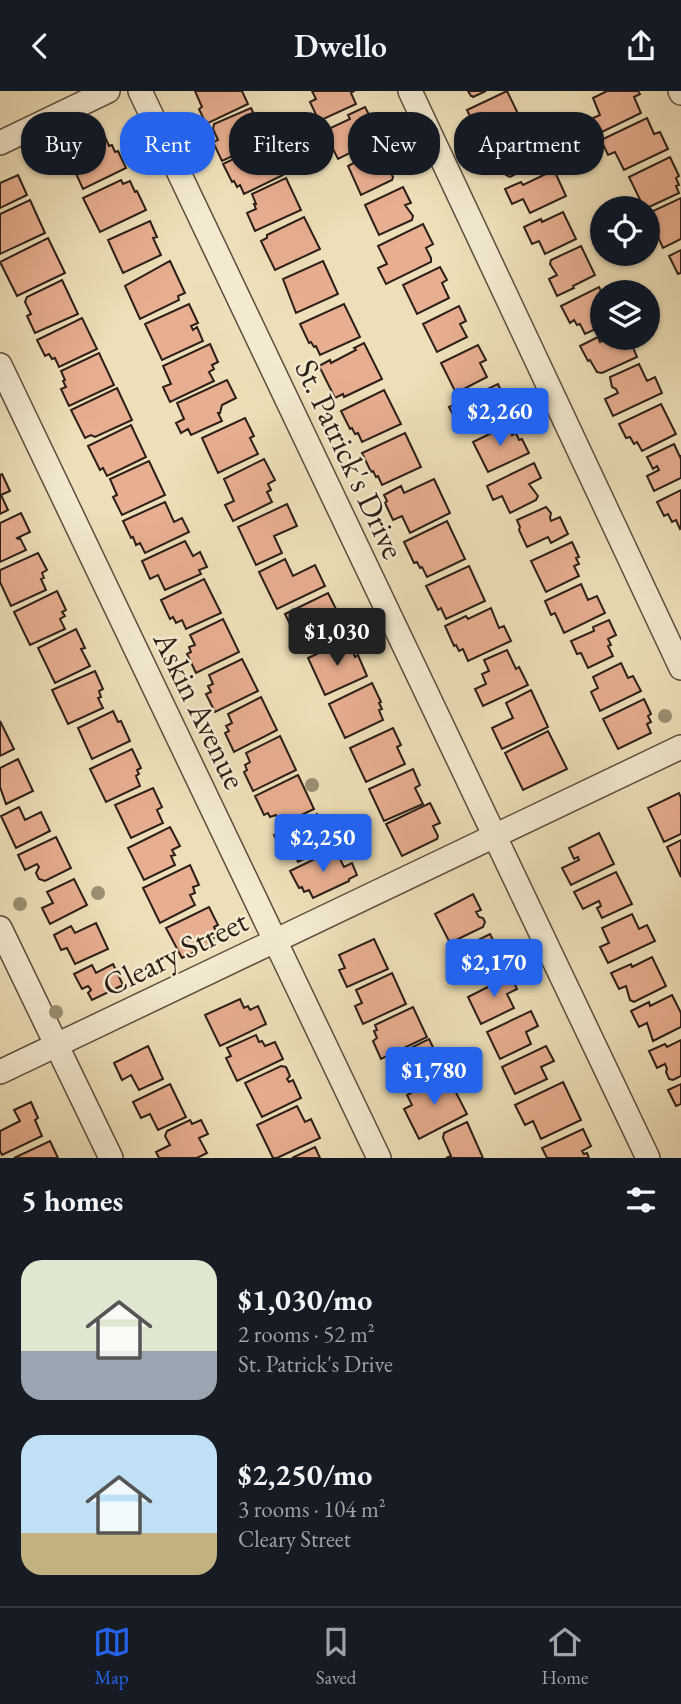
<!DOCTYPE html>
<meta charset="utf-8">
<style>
:root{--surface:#171b24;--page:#242831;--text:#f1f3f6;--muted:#9ea1a6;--line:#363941;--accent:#2563eb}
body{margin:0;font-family:"EB Garamond",serif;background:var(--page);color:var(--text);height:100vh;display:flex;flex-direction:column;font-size:26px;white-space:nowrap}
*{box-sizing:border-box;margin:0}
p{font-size:23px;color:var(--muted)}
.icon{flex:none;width:38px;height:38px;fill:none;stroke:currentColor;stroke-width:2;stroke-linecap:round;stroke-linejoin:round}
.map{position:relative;height:1067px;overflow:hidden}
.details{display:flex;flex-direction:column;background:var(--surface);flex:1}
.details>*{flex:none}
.top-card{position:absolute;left:21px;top:21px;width:640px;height:63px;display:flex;gap:14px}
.tools{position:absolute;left:590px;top:105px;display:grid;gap:14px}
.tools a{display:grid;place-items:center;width:70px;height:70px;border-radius:50%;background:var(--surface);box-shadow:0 2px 5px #0004;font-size:35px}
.price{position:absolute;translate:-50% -60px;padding:0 16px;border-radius:7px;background:var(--accent);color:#fff;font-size:23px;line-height:46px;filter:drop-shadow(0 2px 4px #0008)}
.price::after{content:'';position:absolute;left:50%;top:42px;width:21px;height:16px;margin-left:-10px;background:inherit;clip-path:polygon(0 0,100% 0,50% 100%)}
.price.selected{background:#222;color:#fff}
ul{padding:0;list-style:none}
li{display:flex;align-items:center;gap:21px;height:175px;padding:0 21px}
li span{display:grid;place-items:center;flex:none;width:196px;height:140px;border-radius:21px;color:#555}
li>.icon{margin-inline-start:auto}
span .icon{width:84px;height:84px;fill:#fffc;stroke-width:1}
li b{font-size:30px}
h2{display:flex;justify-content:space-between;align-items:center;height:84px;padding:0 21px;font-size:30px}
.pill{padding:0 24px;border-radius:28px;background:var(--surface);box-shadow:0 2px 5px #0004;font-size:24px;line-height:63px}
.pill.selected{background:var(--accent);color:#fff}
header{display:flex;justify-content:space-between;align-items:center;height:91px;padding:0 21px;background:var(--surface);font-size:32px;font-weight:600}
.dock{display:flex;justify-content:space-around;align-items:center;height:98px;border-top:2px solid var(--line);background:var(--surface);font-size:19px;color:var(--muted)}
.dock a{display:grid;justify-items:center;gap:4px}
.dock .selected{color:var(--accent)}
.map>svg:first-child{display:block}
.building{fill:#e7ae8f;stroke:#2c1e18;stroke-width:2}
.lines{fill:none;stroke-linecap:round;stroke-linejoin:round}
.minor-casing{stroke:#5c4e40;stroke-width:26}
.minor{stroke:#f3ead0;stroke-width:23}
.tree{fill:#9a9073}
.labels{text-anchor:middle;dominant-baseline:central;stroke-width:5;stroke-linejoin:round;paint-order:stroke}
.street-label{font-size:32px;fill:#2c1e18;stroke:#f3ead0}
</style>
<header><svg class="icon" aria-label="back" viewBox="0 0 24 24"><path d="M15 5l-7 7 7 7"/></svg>Dwello<svg class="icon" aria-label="share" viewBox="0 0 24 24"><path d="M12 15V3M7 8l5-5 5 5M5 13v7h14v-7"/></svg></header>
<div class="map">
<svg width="681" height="1067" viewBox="0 0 681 1067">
<rect width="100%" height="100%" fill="#eddfb7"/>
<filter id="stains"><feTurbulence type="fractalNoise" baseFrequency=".00286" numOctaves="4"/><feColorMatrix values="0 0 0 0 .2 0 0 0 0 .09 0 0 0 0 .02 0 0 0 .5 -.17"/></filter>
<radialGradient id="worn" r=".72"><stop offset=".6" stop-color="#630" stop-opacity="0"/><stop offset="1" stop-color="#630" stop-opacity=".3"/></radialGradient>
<path class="building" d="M195 0H242L248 13 206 33 199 18 202 16Z
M312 0H354L351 2 356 13 319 30 310 11 316 8Z
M468 0H486L473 6 472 5H471Z
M507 0 522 31 489 47 488 44 486 46 483 38 485 37 483 32 475 36 467 19Z
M607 0H638L640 3 634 6 641 22 600 42 593 27 600 24 593 7Z
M365 16 374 33 364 38 370 52 338 68 324 40 350 28 348 24Z
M251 17 266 49 222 70 213 51 218 49 213 38 214 33Z
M647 27 654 43 660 41 668 58 624 79 615 61 608 64 601 49Z
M527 40 542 70 510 86 506 84 502 71 494 75 487 59Z
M105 46 109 55 112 54 115 61 118 60 126 77 83 98 67 63Z
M267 52 283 84 244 103 240 94 237 96 234 90 232 91 223 73Z
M384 56 394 73 388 76 393 86 392 89 361 104 348 75Z
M670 66 679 85 676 87 679 94 676 95 679 102 647 117H644L629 86Z
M554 79 566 105 530 122 523 108 512 113 505 98 521 91 523 94Z
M18 84 27 104 0 117V92Z
M286 87 301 119 255 140 247 122 256 118 254 113H256L252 103Z
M121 89 123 93 130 90 135 101 137 100 146 119 100 141 83 107Z
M403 96 411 112 405 114 413 125 412 129 379 144 365 114Z
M681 107V148L663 157 653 135 657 133 651 121Z
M30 109 45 142 0 163V123Z
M563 121 576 148 545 163 539 150 532 153 524 136 541 128 542 131Z
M304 126 320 158 275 179 261 150 267 147V144Z
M150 130 157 146 153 147 161 164 123 182 108 149Z
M423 133 433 153 426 157 431 167V171L386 193 378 177 387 173 378 155Z
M48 147 65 182 17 205 0 171Z
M581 155 595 184 573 195 574 197 557 205 549 188 557 184 550 173 551 169Z
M681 159V182L678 183 669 165Z
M170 170 185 202 178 205 179 209 140 228 125 195Z
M323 170 338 203 296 222 283 188Z
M440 176 447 189 442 192 449 207 417 223 403 194Z
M62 189 78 223 35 242 27 225 31 223 25 211 27 206Z
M599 196 602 202V235L585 243 580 233 577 234 574 229 570 232 561 215Z
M189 213 198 232 191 235 193 239 197 236 203 250 162 269 145 233Z
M344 213 360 246 320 264 316 255 314 256 311 251 309 252 300 233Z
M459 215 466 230 460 233 467 246 437 261 423 233Z
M82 227 97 258 59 276 55 267 52 268 49 263 45 265 37 249Z
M598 246 600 251 608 247H627L630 249 637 266 602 282 597 281 590 269 588 270 580 255Z
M364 252 382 288 344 306 343 303 335 307 319 275 330 269 331 272 356 259 354 257Z
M210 253 218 271 212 274 214 278 209 281 214 290 170 311 163 296 171 293 163 275Z
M478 254 486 269 480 272 487 286 456 302 441 272Z
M99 262 114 294 69 315 61 298 66 296 63 290 65 289 61 280Z
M639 273 647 290 655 286 662 302 613 325 605 308 618 302 616 298 612 296 610 286Z
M227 289 236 307 222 314 220 322H218L222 330 191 344 188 338 181 342 176 332 184 328 177 312Z
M498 293 505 309 493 315 500 329 473 342 465 326 456 330 449 316Z
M117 297 132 329 95 346 91 344 85 347 71 319Z
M384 299 401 333 362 351 358 342 355 343 352 337 350 338 341 320Z
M661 313 676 343 642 360 637 351 634 353 630 346 626 347 619 333Z
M245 327 254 345 250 347 258 363 218 382 202 347Z
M131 334 146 366 107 385 103 377 100 379 88 355Z
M508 334 512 344 516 342 519 349 522 348 529 362 488 381 473 351Z
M405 342 421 376 382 394 378 385 376 386 373 380 371 381 362 362Z
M674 353 680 366 681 365V387L654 400 647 385 659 379 657 375 653 378 647 366Z
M264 368 275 389 268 393 271 399 267 401 272 411 233 430 225 414 234 410 224 388Z
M149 370 165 404 122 424 113 406 117 404 110 388Z
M534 372 541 387 529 393 538 405 536 409 510 422 502 405 493 409 487 395Z
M2 383 10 400 1 404 8 419 0 423V384Z
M434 388 450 422 410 442 402 425 393 429 385 412 387 410 384 404 401 395 404 402Z
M681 399V437L680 438 676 429 672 431 668 423 664 425 657 411Z
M165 411 174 431 182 427 189 441 145 462 140 452 136 454 133 446 131 447 123 430Z
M287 413 297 435 274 445 282 462 256 474 238 436Z
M546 416 551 422 550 427 551 430 560 426 568 443 551 452 548 446 527 456 519 439 520 436 517 429Z
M21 422 30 441 17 447 18 448 20 447 26 459 0 471V432Z
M447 430 465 468 427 486 422 476 420 477 417 471 414 472 404 451Z
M185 450 193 465 200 461 207 476 199 479 201 483 165 499 158 484 150 488 142 470Z
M572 451 579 466 576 467 579 473 574 475 579 485 546 501 531 470Z
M38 462 47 479 42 482 44 487 41 488 46 499 11 515 0 491V479Z
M285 468 293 485 315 474 325 495 277 518 259 481Z
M469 475 485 510 446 528 441 517 438 519 426 495Z
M204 488 221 522 186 538 182 529 176 532 173 526 170 528 161 509Z
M581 493 588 509 597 505 605 522 564 542 555 522 551 524 545 510Z
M57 500 66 519 62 521 65 525 60 528 65 538 30 554 14 521Z
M328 502 339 524H336L340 531 336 533 341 542 303 560 285 523Z
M491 517 499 537 504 535 511 550 468 570 463 558 459 560 456 554 454 555 445 535 466 525 468 528Z
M223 528 239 561 196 582 187 563 191 561 189 556 195 554 190 544Z
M609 529 616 544 608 548 611 554 608 555 613 565 588 577 581 562 577 563 571 550 594 540 593 536Z
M76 538 85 557 81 558 90 575 55 592 38 557Z
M344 550 349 560 352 559 355 566 358 564 367 585 325 604 308 567Z
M507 559 516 578 519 576 528 594 483 615 475 598 486 593 482 583 489 580 484 569Z
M242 568 258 600 215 621 206 603 211 601 208 595 213 593 209 584Z
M621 572 628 587 633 585 641 600 600 620 591 601 598 597 593 586Z
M95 580 103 598 99 600 101 606 98 607 103 617 68 633 52 599Z
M372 592 381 611 379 612 382 618 379 619 383 629 345 647 329 613Z
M531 599 548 636 502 658 492 637 513 627 506 612Z
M261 606 277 639 234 661 225 642 229 640 226 635 232 632 228 623Z
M644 608 651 623 648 625 651 631 647 633 651 642 618 658 603 628Z
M113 620 118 631 121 630 130 650 92 668 78 637Z
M0 630 14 658 0 665Z
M393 637 401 654 397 656 405 673 366 691 350 657Z
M548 640 567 678 523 699 505 662Z
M280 645 296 679 253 700 244 681 247 679 245 674 250 671 246 662Z
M132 658 141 677 137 679 139 683 136 685 140 695 106 711 90 678Z
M18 668 33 700 6 713 0 696V677Z
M413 678 420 694 415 697 423 713 384 730 369 698Z
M298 684 314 718 281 734 276 724 270 726 268 722 264 724 255 705Z
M153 697 162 716 157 719 163 732 131 747 115 714Z
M679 702 681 707V743L664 751 648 717Z
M430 712 440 732 433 735 438 745 437 748 402 765 386 733Z
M19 716 25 729 41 721 50 740 16 757 1 725Z
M317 723 332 755 298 771 292 757 282 762 274 744Z
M170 736 180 755 172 759 175 764 171 765 175 774 144 789 128 757Z
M599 742 614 773 571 794 562 777 579 769 578 766 574 768 569 757Z
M56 746 71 777 45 790 39 788 36 782 39 776 37 773 25 779 18 764Z
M681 749V786L667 756Z
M335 758 344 776 352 772 357 784 349 788V790L313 807 309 799 304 801 302 796 299 797 290 780Z
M190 774 199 794 193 796 195 802 190 804 195 814 160 832 143 797Z
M616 781 632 813 602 827 597 817 601 815 599 810 583 818 574 801Z
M74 788 87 814 50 833 42 817 53 812 47 801Z
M473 803 481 819 476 821 479 826 483 827 485 831 483 836 450 852 435 823Z
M209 816 218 834 214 836 218 845 207 850 210 854 182 867 166 837Z
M632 823 639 838 647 834 655 850 608 872 600 856 609 852 602 837Z
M96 832 108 858 75 873 67 857 61 859 54 844 71 835 75 842Z
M490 843 498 859 490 863 497 878 466 893 453 865 475 853 474 851Z
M374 848 388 878 347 896 339 879 345 877 339 864Z
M652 866 666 895 634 911 630 909 626 895 619 898 611 882 631 873 632 876Z
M113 873 123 894 92 909 88 902 91 899 88 895 82 898 74 883 92 874 96 882Z
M509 881 517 898 507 903 514 917 481 933 468 906 494 893 492 889Z
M392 882 406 913 363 933 355 915 362 912 356 899Z
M672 904 681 922V936L653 950 647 932 639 936 631 920 649 911 650 915Z
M240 908 244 917 248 915 250 919 258 915 266 933 220 955 205 924Z
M413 916 427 946 381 968 373 950 377 947 374 940 377 939 375 934Z
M531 920 538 935 526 941 531 953 500 968 487 941Z
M256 944 259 951 262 950 265 955 275 951 283 968 237 990 226 967 231 965 227 957Z
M429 948 444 979 398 1000 389 983 395 980 390 971 394 969 392 966Z
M681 949V985L673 989 669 988 666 981 667 978 665 973 657 977 649 960 665 953 667 956Z
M148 955 163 988 139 999 131 984 122 989 114 972Z
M546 955 554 970 541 976 547 988 515 1003 502 976Z
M281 975 286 976 290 985 287 988 289 991 293 989 301 1007 262 1026 245 992Z
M447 984 467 1023 419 1048 404 1018 412 1014 407 1004Z
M563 991 581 1029 541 1048 533 1030 525 1034 515 1014Z
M170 993 186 1026 158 1039 150 1023 141 1027 133 1011Z
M681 993V1013L676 1015 668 999Z
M31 1011 38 1027 35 1029 42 1045 2 1064 0 1060V1040L20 1030 14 1019Z
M297 1015 305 1031 311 1028 320 1047 277 1067H273L257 1034Z
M190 1029 192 1033 201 1029 208 1043 199 1047 207 1062 197 1067H159L156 1061 170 1054 165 1045 167 1040Z
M467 1031 483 1067H446L451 1065 443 1047 444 1042Z
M583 1038 591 1055 582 1060 584 1063 587 1062 589 1067H547L542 1057Z
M50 1050 58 1067H14Z
M315 1056 320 1067H292Z"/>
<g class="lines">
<defs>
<path id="minor" d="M140 0 648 1067
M410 0 681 577
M680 0 681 2
M0 52 108 0
M0 274 379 1067
M0 837 111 1067
M0 981 681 656"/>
</defs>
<use href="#minor" class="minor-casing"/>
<use href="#minor" class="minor"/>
</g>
<g class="tree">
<circle cx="665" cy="625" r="7"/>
<circle cx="312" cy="694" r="7"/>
<circle cx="98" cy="802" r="7"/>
<circle cx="20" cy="813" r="7"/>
<circle cx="56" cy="921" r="7"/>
</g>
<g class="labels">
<g class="street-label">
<text transform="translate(350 368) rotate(65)">St. Patrick's Drive</text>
<text transform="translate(200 619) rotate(64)">Askin Avenue</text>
<text transform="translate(175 862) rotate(-26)">Cleary Street</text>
</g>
</g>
<rect width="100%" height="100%" filter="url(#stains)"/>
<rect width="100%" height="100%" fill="url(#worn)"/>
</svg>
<div class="tools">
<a><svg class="icon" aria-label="locate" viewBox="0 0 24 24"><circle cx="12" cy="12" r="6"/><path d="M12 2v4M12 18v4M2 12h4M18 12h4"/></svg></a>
<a><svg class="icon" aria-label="layers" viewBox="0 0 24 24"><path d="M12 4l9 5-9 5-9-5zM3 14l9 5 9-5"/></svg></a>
</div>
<b class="price" style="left:500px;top:357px">$2,260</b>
<b class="price selected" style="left:337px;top:577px">$1,030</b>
<b class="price" style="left:323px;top:783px">$2,250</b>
<b class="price" style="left:494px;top:908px">$2,170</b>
<b class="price" style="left:434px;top:1016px">$1,780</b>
<div class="top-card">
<a class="pill">Buy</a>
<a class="pill selected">Rent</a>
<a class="pill">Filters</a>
<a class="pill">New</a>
<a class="pill">Apartment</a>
</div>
</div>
<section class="details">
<h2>5 homes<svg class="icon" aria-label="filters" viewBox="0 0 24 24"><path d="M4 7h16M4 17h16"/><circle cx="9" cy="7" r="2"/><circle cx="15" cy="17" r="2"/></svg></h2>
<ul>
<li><span style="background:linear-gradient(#dfe7d0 65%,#9aa5b1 0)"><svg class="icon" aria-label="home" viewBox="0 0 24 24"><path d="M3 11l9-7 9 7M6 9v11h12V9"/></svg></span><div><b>$1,030/mo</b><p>2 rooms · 52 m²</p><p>St. Patrick's Drive</p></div></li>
<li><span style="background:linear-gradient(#bfe0f5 70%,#c2b280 0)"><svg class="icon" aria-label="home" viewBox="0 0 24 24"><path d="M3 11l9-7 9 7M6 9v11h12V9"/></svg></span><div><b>$2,250/mo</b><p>3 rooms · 104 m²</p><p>Cleary Street</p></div></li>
</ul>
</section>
<nav class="dock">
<a class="selected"><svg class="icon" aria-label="map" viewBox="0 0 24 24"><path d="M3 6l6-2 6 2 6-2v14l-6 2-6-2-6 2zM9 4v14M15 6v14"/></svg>Map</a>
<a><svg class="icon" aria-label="saved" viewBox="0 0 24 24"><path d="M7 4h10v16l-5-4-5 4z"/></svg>Saved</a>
<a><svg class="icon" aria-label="home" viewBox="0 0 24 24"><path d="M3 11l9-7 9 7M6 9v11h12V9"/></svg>Home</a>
</nav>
